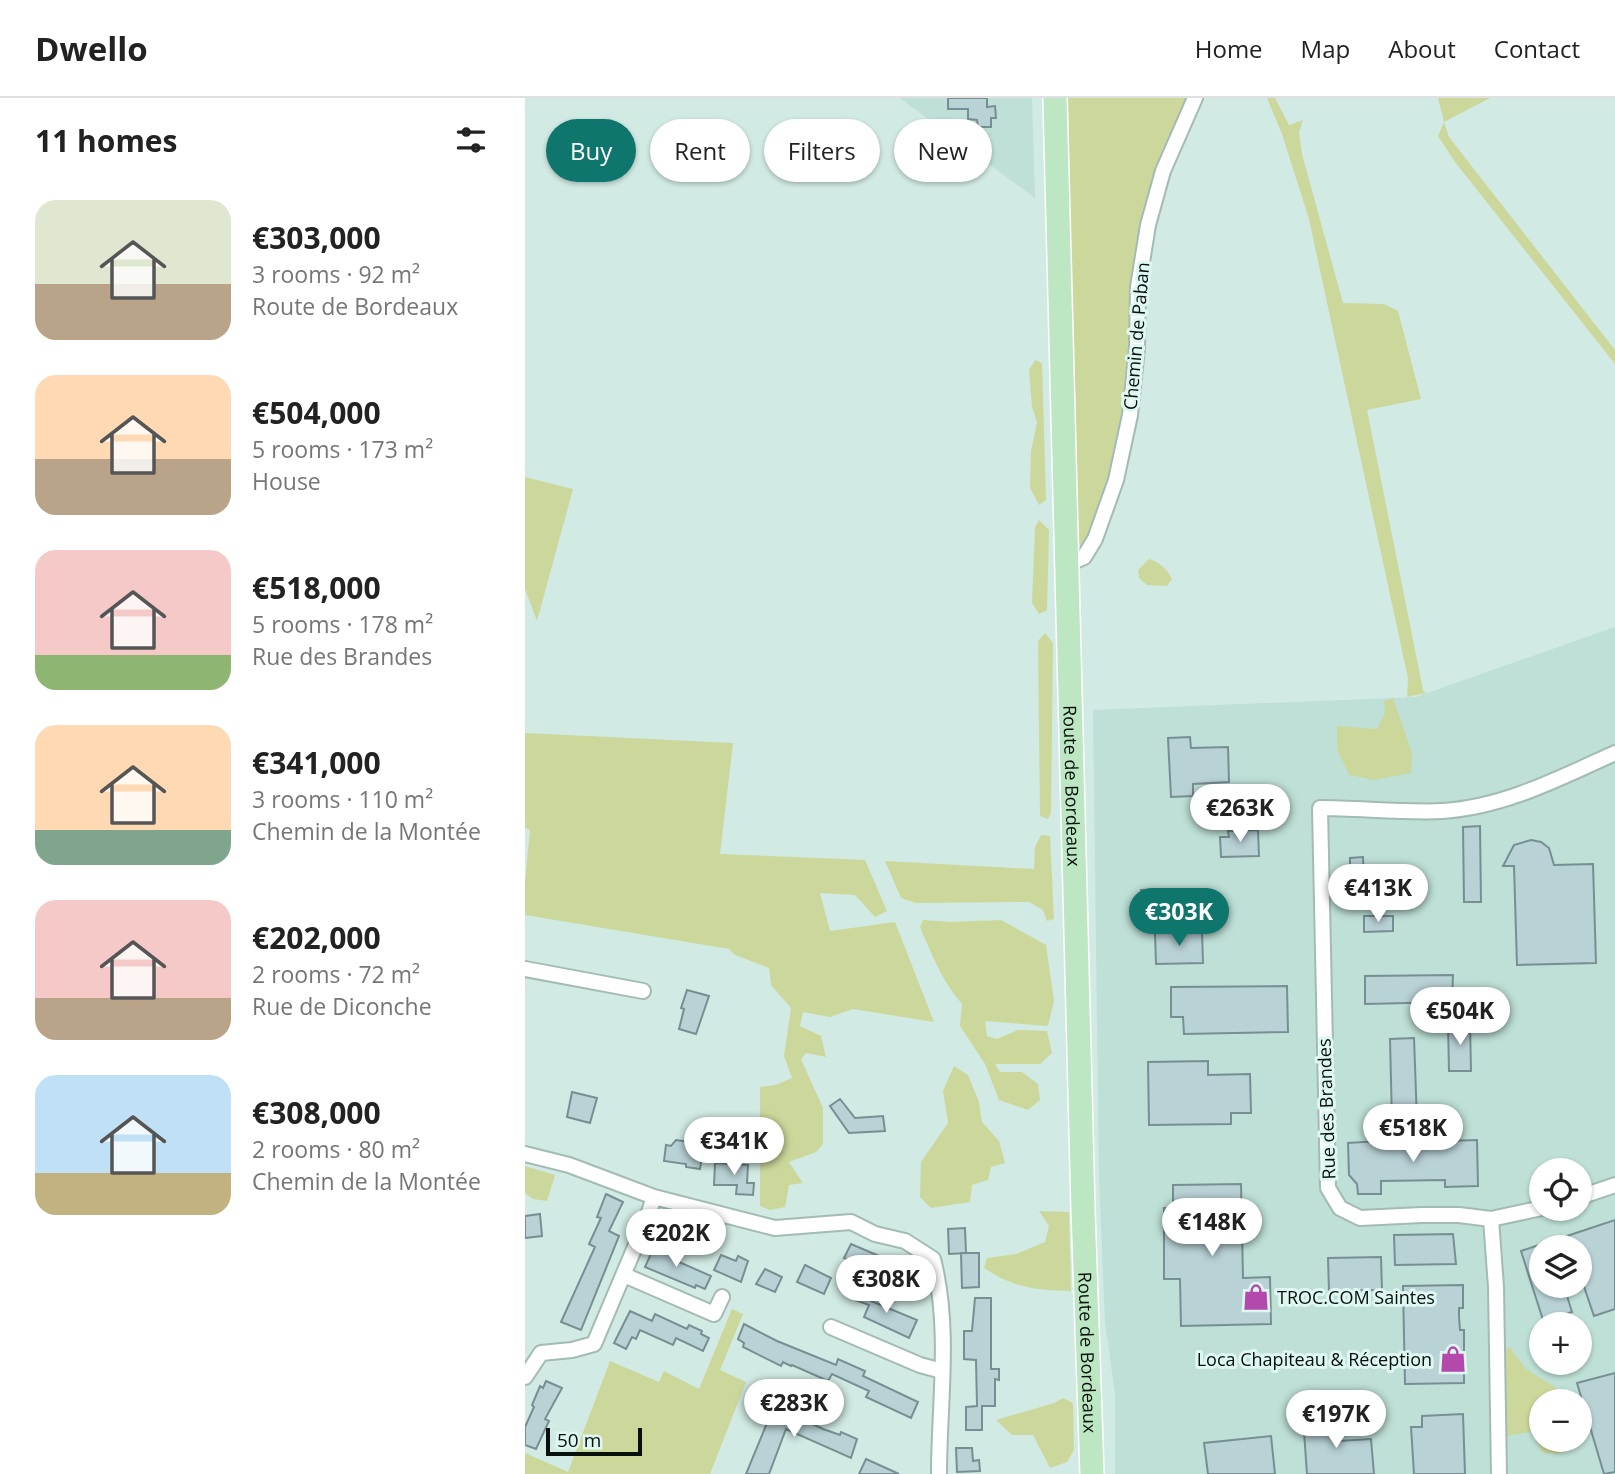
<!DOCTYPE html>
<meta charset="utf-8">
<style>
:root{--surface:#fff;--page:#f6f6f6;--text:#222;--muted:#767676;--line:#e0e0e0;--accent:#0f766e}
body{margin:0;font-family:"Open Sans",sans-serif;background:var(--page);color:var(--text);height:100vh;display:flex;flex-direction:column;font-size:26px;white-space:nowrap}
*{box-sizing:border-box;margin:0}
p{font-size:23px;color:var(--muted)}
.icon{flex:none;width:38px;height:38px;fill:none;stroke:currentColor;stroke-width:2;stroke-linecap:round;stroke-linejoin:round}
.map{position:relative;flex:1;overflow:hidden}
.side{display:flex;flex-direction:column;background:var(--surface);width:525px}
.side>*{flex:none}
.top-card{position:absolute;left:21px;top:21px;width:665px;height:63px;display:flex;gap:14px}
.fabs{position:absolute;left:1004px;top:1060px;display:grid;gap:14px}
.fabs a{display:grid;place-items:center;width:63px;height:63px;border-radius:50%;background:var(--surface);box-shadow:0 2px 5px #0004;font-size:35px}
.scale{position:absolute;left:21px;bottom:18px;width:96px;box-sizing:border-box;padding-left:7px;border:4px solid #08100e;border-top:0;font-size:19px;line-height:24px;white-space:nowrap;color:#08100e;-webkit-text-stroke:5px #def7f1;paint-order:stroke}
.price{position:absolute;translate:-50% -60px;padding:0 16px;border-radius:24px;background:#fff;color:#222;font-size:23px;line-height:46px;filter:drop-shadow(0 2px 4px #0008)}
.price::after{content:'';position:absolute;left:50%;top:42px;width:21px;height:16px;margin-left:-10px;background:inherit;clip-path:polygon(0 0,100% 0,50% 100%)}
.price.selected{background:var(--accent);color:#fff}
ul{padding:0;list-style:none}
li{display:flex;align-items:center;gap:21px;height:175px;padding:0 35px}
li span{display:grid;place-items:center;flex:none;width:196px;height:140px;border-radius:21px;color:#555}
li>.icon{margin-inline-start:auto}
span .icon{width:84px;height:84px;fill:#fffc;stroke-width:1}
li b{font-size:30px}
h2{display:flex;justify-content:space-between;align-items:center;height:84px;padding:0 35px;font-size:30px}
.tag{padding:0 24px;border-radius:32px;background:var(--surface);box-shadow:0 2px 5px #0004;font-size:24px;line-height:63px}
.tag.selected{background:var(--accent);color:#fff}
header{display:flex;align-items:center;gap:42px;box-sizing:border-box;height:98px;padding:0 35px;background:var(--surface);border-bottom:2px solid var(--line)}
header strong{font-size:33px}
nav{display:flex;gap:38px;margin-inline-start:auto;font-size:24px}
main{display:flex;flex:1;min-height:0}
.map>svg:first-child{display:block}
.built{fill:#bee0d7;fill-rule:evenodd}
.green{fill:#ccd89b}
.building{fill:#b9d2d6;stroke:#778f92;stroke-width:2}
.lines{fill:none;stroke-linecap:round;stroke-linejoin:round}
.minor-casing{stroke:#a3bbb4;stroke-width:18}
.primary-casing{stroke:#fff;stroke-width:26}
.minor{stroke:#fff;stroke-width:14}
.primary{stroke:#bde7c2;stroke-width:23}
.labels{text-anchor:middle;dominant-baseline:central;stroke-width:6;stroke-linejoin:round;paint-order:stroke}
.street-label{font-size:18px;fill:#08100e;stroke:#def7f1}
.poi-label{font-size:18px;fill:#08100e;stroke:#def7f1;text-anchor:start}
</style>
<header>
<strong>Dwello</strong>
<nav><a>Home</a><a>Map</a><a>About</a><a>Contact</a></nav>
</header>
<main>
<section class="side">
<h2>11 homes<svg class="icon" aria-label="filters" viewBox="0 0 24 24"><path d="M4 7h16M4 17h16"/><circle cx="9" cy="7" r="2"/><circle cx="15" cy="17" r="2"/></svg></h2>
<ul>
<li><span style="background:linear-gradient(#dfe7d0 60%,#b9a48a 0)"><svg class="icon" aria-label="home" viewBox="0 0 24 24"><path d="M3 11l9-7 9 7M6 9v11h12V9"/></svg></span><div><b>€303,000</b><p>3 rooms · 92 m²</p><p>Route de Bordeaux</p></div></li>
<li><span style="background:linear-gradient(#ffd9b3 60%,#b9a48a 0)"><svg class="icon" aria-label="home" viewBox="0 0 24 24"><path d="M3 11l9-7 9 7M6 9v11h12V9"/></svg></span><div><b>€504,000</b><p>5 rooms · 173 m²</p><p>House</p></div></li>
<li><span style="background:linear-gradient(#f6c9c9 75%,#8fb573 0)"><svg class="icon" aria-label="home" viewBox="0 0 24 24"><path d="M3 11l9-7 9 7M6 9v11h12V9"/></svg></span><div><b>€518,000</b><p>5 rooms · 178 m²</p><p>Rue des Brandes</p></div></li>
<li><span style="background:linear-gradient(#ffd9b3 75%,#7fa58c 0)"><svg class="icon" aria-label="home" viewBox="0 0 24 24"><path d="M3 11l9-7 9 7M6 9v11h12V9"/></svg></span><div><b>€341,000</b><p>3 rooms · 110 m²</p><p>Chemin de la Montée</p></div></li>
<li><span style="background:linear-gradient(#f6c9c9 70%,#b9a48a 0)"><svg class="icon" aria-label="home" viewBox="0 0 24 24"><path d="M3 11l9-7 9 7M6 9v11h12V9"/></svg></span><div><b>€202,000</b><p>2 rooms · 72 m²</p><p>Rue de Diconche</p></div></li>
<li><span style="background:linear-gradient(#bfe0f5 70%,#c2b280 0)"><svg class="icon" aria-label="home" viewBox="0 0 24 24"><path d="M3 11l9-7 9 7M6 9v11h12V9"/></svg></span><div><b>€308,000</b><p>2 rooms · 80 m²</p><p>Chemin de la Montée</p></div></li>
</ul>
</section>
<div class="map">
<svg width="1090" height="1376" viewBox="0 0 1090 1376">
<rect width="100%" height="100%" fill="#d1eae3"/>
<path class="built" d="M375 0H507L510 100Z
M1090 529V1376H590V1296L580 1224 574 1078 568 612 891 599ZM1017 1073H1055V1111H1017ZM1017 1150H1055V1188H1017ZM1017 1227H1055V1265H1017ZM1017 1304H1055V1342H1017Z"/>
<path class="green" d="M543 0H670L623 127 603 309 589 381 561 446 557 448 552 445Z
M742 0H750L764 27 778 22 774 34 777 56 818 205 859 206 873 213 896 301 842 312 898 592 901 595 882 599 883 580 784 121 757 36Z
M913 0H965L919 24 924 39 1090 252V266L930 64 913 38 919 24Z
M510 262 517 265 521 402 514 407 505 390 506 353 512 324 507 309 504 272Z
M0 379 48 391 12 523 0 491Z
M514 422 524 432 522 512 514 516 507 505 510 429Z
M624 461C636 465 641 470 647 481L642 488 622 487 614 480 613 472Z
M520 535 528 545 526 715 523 721 515 718 513 543Z
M868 600 887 655 886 675 849 682 824 677 812 651V628L852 631 860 615 859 603Z
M0 635 208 645 195 756 340 762 362 813 350 819 330 797 295 795 305 833 370 824 409 924 328 911 305 919 278 914 275 928 296 938 301 959 281 955 276 961 298 1010V1046L291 1054 264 1064 278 1085 264 1087 260 1109 245 1112 235 1108V989L251 987 267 980 259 958 266 910 246 887 244 870 210 857 204 851 0 817V784L5 732 0 730Z
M516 737 525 738 529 821 522 823 518 812 504 804 391 805 376 800 360 763 509 771 510 749Z
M398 822 426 824 476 822 521 847 529 903 523 928 460 923 462 938 472 941 493 932 522 933 527 955 515 966H470L475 974H497L513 986 515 1002 503 1012 474 1002 460 966 435 928 437 906C417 883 407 857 395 829Z
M429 968 443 977 454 1004 457 1024 474 1043 480 1065 466 1069 463 1082 447 1087 445 1104 406 1110 395 1099 396 1064 423 1025 418 993Z
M0 1068 30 1077 22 1103 8 1101 0 1095Z
M514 1113 544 1114 546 1193C512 1192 488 1190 459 1170L462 1160 491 1156 520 1144 524 1128Z
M207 1211 218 1216 195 1272 221 1284 185 1376H0V1355L43 1374 85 1263 134 1284 139 1273 174 1291Z
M984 1248 1001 1271 1030 1289 1035 1304H1017V1342H1046L1048 1348 1035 1356 1018 1355 1006 1334 981 1338 973 1262Z
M538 1300 548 1305 549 1352 542 1364 525 1370 508 1337H487L471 1322 529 1305Z"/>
<path class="building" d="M423 0H462V9L470 8 471 20H466V29H453L452 22 443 21V11H423Z
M665 639 666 650 703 649 704 684 668 686V698L646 699 643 640Z
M955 728 956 804H939L938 729Z
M733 732 734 758 696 759 695 739H704L703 733Z
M1006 742 1016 744 1024 750 1029 767 1068 766 1071 865 992 867 989 768H978L989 747Z
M838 759 839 785 825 786V760Z
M644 791V811L616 813V792Z
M839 818H868V833L839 834Z
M677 834 678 865 631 866 630 835Z
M928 877 927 904 840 906V878Z
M762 888 763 934 659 936 658 919H646V889Z
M162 892 184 898 171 936 154 931 159 911 156 910Z
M945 925 946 973H924L923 926Z
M889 940 892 1023 867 1024 865 941Z
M683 963V977L725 976 726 1015H706V1026L624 1027 623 964Z
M47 994 72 1000 65 1025 42 1019Z
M315 1001 330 1020 358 1018 360 1033 324 1035 305 1008Z
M151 1042 179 1046 175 1071 161 1069V1066L139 1063 141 1047 146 1048Z
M952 1042 953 1088 920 1089V1082L856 1083V1096H833L832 1086 824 1077 823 1045 854 1043V1050L919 1047 918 1043Z
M190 1065 223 1067 222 1085H229L228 1097 211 1096 212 1087H189Z
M716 1086 718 1180 745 1179 746 1226 656 1228 655 1181H639V1110H648V1087Z
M81 1096 98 1104 84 1133 94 1138 56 1232 36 1224 70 1149 64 1146 76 1120 72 1119Z
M15 1116 17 1138 0 1140V1118Z
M1090 1122V1211L1069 1218 1055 1177V1150H1046L1042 1138Z
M440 1130 441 1155 424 1156 423 1131Z
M928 1136 931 1166 870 1167 869 1137Z
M326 1146 380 1169 379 1172 387 1175 380 1191 319 1160Z
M1017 1146V1188H1039L1047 1214 1018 1222 996 1153Z
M129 1149 149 1157 147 1161 186 1178 180 1191 171 1187 170 1190 120 1169Z
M436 1155H454V1189L437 1190Z
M196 1157 211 1163 213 1158 223 1163 216 1184 189 1172Z
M856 1159 857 1192 804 1193 803 1160Z
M280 1167 306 1180 299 1196 272 1184Z
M240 1171 257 1179 250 1194 231 1186Z
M938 1187V1210H934V1219L935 1232H939V1285L880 1286 878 1188Z
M334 1190 350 1196 346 1203 392 1222 384 1240 339 1219 344 1207 330 1202Z
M450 1200H466V1271H474V1282L470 1281V1308H457V1332H441V1309L452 1308 451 1262 439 1261V1233H447Z
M105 1213 127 1223 130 1216 162 1231 164 1227 177 1233 176 1236 184 1240 178 1253 151 1240 148 1247 115 1232 111 1241 107 1239 101 1251 89 1245Z
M219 1226 252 1243 311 1267 313 1261 340 1273 338 1278 393 1304 386 1320 341 1299 344 1293 307 1276 303 1283 267 1267 266 1268 258 1264 256 1268 218 1249 219 1245 213 1241Z
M1090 1275V1374L1079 1376 1052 1285Z
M21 1283 37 1290 20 1321 24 1323 11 1351 0 1347V1329L9 1309 7 1307 15 1288 18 1290Z
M249 1308 270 1315 269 1317 298 1331 315 1337 316 1334 332 1341 326 1360 261 1331 244 1376H221Z
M812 1310 814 1343 846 1341 849 1376H782L779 1334 798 1333 796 1311Z
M938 1316 940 1376H889L886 1329H897V1318Z
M746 1338 750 1376H683L679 1345Z
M431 1350H447L448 1363 454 1362 455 1373 432 1374Z
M341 1361 374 1376H334Z"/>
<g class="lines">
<defs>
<path id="minor" d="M543 466 559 459 570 441 591 382 605 317 612 250 613 189 623 127 638 73 670 0
M0 871 118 893
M0 1056 44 1067 129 1099 250 1130 326 1124 350 1136 380 1143 408 1161C426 1231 414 1305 414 1376
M1055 1099 1090 1087
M1017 1110 966 1121 934 1117H897L835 1120 815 1110 803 1090 795 710C834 710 880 715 918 713 979 709 1035 680 1090 655
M966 1121 971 1189 974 1376
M99 1177 189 1216 197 1199
M306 1229 395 1267 417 1273
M0 1279 16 1255 47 1252 69 1246 121 1123 129 1099"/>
<g id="primary">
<path id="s1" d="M530 0 558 1111 567 1376"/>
</g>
</defs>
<use href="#minor" class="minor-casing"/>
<use href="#primary" class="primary-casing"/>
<use href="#minor" class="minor"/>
<use href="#primary" class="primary"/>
</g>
<defs>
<symbol id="shop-bare" viewBox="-9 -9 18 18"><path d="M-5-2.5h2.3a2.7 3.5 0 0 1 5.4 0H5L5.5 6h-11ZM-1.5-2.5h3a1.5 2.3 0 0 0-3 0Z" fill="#b349ab" stroke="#def7f1" stroke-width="2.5" paint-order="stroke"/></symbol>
</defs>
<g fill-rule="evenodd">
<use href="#shop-bare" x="712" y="1180" width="38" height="38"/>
<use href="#shop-bare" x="909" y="1242" width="38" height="38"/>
</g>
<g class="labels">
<g class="street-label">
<text transform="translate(611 238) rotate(-85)">Chemin de Paban</text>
<text stroke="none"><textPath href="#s1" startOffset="688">Route de Bordeaux</textPath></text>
<text transform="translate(801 1011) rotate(-92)">Rue des Brandes</text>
<text stroke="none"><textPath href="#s1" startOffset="1255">Route de Bordeaux</textPath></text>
</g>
<g class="poi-label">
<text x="752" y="1199">TROC.COM Saintes</text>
<text x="907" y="1261" text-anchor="end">Loca Chapiteau &amp; Réception</text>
</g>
</g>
</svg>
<div class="fabs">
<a><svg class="icon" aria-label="locate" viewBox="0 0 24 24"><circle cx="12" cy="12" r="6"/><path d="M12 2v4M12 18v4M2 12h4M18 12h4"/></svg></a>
<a><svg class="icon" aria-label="layers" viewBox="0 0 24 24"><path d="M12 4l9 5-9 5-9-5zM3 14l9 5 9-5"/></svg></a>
<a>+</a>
<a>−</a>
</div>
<div class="scale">50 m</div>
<b class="price" style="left:715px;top:746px">€263K</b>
<b class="price" style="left:853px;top:826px">€413K</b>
<b class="price selected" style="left:654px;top:850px">€303K</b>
<b class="price" style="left:935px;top:949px">€504K</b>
<b class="price" style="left:888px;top:1066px">€518K</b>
<b class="price" style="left:209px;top:1079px">€341K</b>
<b class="price" style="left:687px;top:1160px">€148K</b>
<b class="price" style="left:151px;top:1171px">€202K</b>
<b class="price" style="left:361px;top:1217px">€308K</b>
<b class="price" style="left:269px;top:1341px">€283K</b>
<b class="price" style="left:811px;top:1352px">€197K</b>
<div class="top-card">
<a class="tag selected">Buy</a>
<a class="tag">Rent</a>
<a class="tag">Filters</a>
<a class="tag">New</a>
</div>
</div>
</main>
